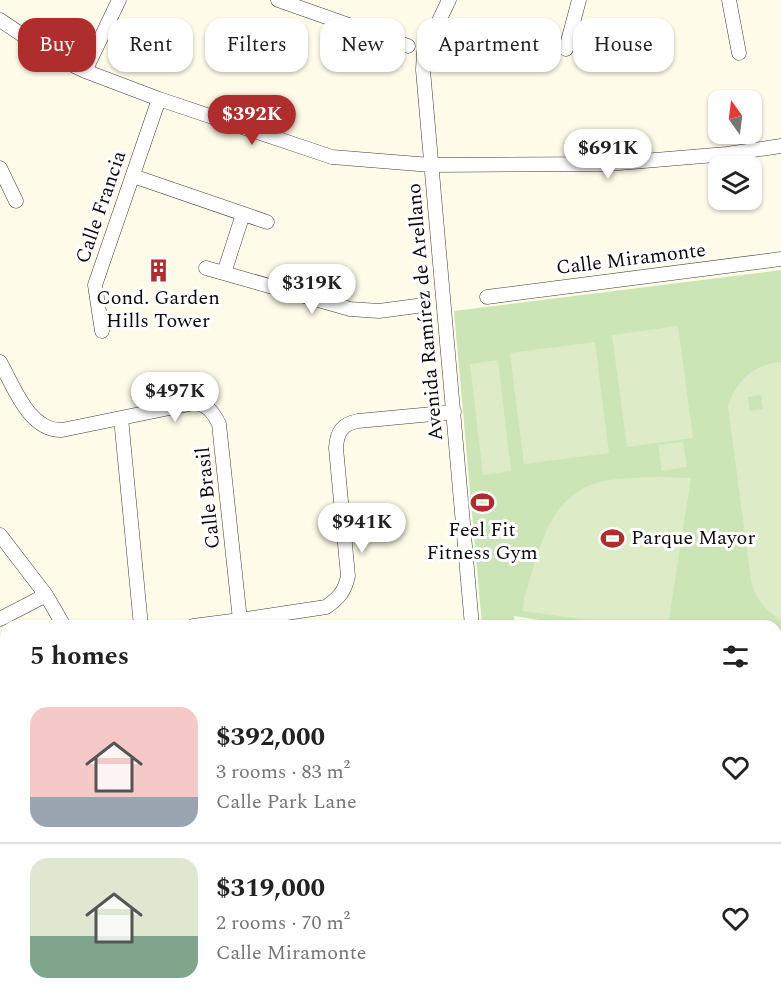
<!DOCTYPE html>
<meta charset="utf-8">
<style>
:root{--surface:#fff;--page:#f6f6f6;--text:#222;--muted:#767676;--line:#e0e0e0;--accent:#af2e2d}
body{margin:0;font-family:Spectral,serif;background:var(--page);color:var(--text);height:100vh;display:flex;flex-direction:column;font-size:22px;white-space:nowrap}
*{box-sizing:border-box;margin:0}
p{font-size:20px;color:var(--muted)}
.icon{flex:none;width:33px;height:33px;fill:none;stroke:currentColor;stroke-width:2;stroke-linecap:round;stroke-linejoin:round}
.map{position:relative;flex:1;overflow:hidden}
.details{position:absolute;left:0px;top:620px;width:782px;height:386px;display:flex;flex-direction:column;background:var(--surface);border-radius:18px 18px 0 0;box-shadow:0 2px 4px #0004}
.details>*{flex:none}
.guide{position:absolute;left:18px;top:18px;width:746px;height:54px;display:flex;gap:12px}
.needle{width:39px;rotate:346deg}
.fabs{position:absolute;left:708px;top:90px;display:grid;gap:12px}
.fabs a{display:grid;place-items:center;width:54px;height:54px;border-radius:12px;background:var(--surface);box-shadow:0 2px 4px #0004;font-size:30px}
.price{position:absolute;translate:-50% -51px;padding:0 14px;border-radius:21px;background:#fff;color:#222;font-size:20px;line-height:39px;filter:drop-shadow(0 2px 3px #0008)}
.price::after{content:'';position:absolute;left:50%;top:36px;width:18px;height:14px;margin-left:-9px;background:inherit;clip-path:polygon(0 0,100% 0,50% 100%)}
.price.on{background:var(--accent);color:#fff}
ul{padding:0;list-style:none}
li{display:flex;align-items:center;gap:18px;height:150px;padding:0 30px}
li+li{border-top:2px solid var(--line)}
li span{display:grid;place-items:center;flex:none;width:168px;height:120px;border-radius:18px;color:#555}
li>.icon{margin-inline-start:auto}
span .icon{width:72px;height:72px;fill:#fffc;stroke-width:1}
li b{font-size:26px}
h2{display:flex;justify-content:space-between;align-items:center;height:72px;padding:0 30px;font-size:26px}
.chip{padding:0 21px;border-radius:18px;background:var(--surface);box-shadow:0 2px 4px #0004;font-size:21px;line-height:54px}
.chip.on{background:var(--accent);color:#fff}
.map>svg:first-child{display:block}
.green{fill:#cbe5b6}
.pitch{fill:#ddecc7;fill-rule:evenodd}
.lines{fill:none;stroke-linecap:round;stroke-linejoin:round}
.minor-casing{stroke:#3d3d3d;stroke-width:15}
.minor{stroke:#fff;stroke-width:14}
.rail-casing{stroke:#af2e2d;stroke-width:5}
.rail{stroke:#fff;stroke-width:3;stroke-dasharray:9;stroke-linecap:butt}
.labels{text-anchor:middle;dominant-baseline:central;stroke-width:6;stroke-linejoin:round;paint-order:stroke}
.street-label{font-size:20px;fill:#0a0a0a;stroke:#fff}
.poi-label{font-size:20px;fill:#0a0a0a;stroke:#fff}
</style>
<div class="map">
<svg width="781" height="1004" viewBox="0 0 781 1004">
<rect width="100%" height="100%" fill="#fefbe9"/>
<path class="green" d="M781 270V670H776V626H555L545 621 514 616 515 625H482L454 311Z"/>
<path class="pitch" d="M678 326 693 438 627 447 612 335Z
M595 342 609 453 524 464 510 353Z
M498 360 511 471 483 475 470 364Z
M781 362V620C765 611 755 598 751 580L728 406C736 381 754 364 781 362ZM761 395 763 409 750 411 748 397Z
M683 442 687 467 662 471 658 445Z
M657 477 691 478 668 625H622L523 611 524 599C538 555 546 498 597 483 615 477 638 478 657 477Z"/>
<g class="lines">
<defs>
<path id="minor" d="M278 0 408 46
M449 0 424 52 423 70 472 626
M729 0 739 53
M0 20 52 55 85 71 159 99 332 157 431 165 607 164 727 154 781 146
M566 49 579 0
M85 71 119 0
M0 168 16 201
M133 176 267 222
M206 268 350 309 379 311 424 305
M224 273 243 214
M487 297 781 259
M102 331 95 285 159 99
M0 362C14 387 29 431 62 430L194 403C207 404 213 412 219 424L240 620
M121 418 141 626
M0 535 46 595 64 626
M0 619 46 595
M193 626 240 620 326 607C339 598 345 591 348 576L336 448C337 432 342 424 358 421L454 412
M776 826H781
M0 908 6 907
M776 938H781
M0 952 6 960
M36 999 39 1004
M185 999 188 1004
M299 999 303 1004
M509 999V1004
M628 999 629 1004
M350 1004 359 999"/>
</defs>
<use href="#minor" class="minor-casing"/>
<use href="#minor" class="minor"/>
<defs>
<path id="rail" d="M776 725H781
M0 729H6"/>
</defs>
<use href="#rail" class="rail-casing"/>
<use href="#rail" class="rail"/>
</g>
<defs>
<symbol id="building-bare" viewBox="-9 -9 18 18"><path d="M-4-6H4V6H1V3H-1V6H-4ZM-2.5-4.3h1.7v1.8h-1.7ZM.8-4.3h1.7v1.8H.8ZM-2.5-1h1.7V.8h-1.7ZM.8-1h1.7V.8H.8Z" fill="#af2e2d" stroke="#fff" stroke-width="2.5" paint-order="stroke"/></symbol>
<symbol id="stadium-bare" viewBox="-9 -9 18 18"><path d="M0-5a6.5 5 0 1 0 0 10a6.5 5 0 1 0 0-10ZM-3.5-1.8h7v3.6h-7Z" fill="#af2e2d" stroke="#fff" stroke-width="2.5" paint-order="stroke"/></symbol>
</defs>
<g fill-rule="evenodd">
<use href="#building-bare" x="142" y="254" width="33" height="33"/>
<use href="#stadium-bare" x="466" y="486" width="33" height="33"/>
<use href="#stadium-bare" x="596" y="522" width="33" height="33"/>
</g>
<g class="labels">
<g class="street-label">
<text transform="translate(101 207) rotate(-71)">Calle Francia</text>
<text transform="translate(631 259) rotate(-7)">Calle Miramonte</text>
<text transform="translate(425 312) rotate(-95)">Avenida Ramírez de Arellano</text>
<text transform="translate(208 498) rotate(-96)">Calle Brasil</text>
</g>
<g class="poi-label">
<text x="158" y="298">Cond. Garden<tspan x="158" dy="23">Hills Tower</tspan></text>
<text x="482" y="530">Feel Fit<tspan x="482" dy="23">Fitness Gym</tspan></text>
<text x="631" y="538" text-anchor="start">Parque Mayor</text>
</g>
</g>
</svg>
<div class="fabs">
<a><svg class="needle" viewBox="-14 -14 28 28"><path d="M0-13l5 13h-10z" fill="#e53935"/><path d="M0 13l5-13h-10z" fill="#767676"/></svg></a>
<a><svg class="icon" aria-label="layers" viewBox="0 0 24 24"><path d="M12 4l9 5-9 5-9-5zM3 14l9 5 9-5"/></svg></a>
</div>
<b class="price on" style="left:252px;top:146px">$392K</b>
<b class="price" style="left:608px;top:180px">$691K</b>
<b class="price" style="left:312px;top:315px">$319K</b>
<b class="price" style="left:175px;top:423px">$497K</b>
<b class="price" style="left:362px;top:554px">$941K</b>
<div class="guide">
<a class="chip on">Buy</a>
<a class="chip">Rent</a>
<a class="chip">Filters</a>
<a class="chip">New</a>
<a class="chip">Apartment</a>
<a class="chip">House</a>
</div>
<section class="details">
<h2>5 homes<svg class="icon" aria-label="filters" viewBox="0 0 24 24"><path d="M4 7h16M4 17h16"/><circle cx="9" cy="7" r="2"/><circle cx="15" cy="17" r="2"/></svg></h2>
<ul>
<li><span style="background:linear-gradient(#f6c9c9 75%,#9aa5b1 0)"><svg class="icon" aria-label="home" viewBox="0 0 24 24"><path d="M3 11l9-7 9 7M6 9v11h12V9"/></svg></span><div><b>$392,000</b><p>3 rooms · 83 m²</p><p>Calle Park Lane</p></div><svg class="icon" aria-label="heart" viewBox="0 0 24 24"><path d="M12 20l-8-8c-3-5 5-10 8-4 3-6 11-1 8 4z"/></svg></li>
<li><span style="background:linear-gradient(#dfe7d0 65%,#7fa58c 0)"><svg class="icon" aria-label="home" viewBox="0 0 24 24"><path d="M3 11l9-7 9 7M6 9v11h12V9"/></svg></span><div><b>$319,000</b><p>2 rooms · 70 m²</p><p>Calle Miramonte</p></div><svg class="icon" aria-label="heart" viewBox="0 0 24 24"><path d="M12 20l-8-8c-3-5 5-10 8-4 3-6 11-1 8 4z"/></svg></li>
</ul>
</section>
</div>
